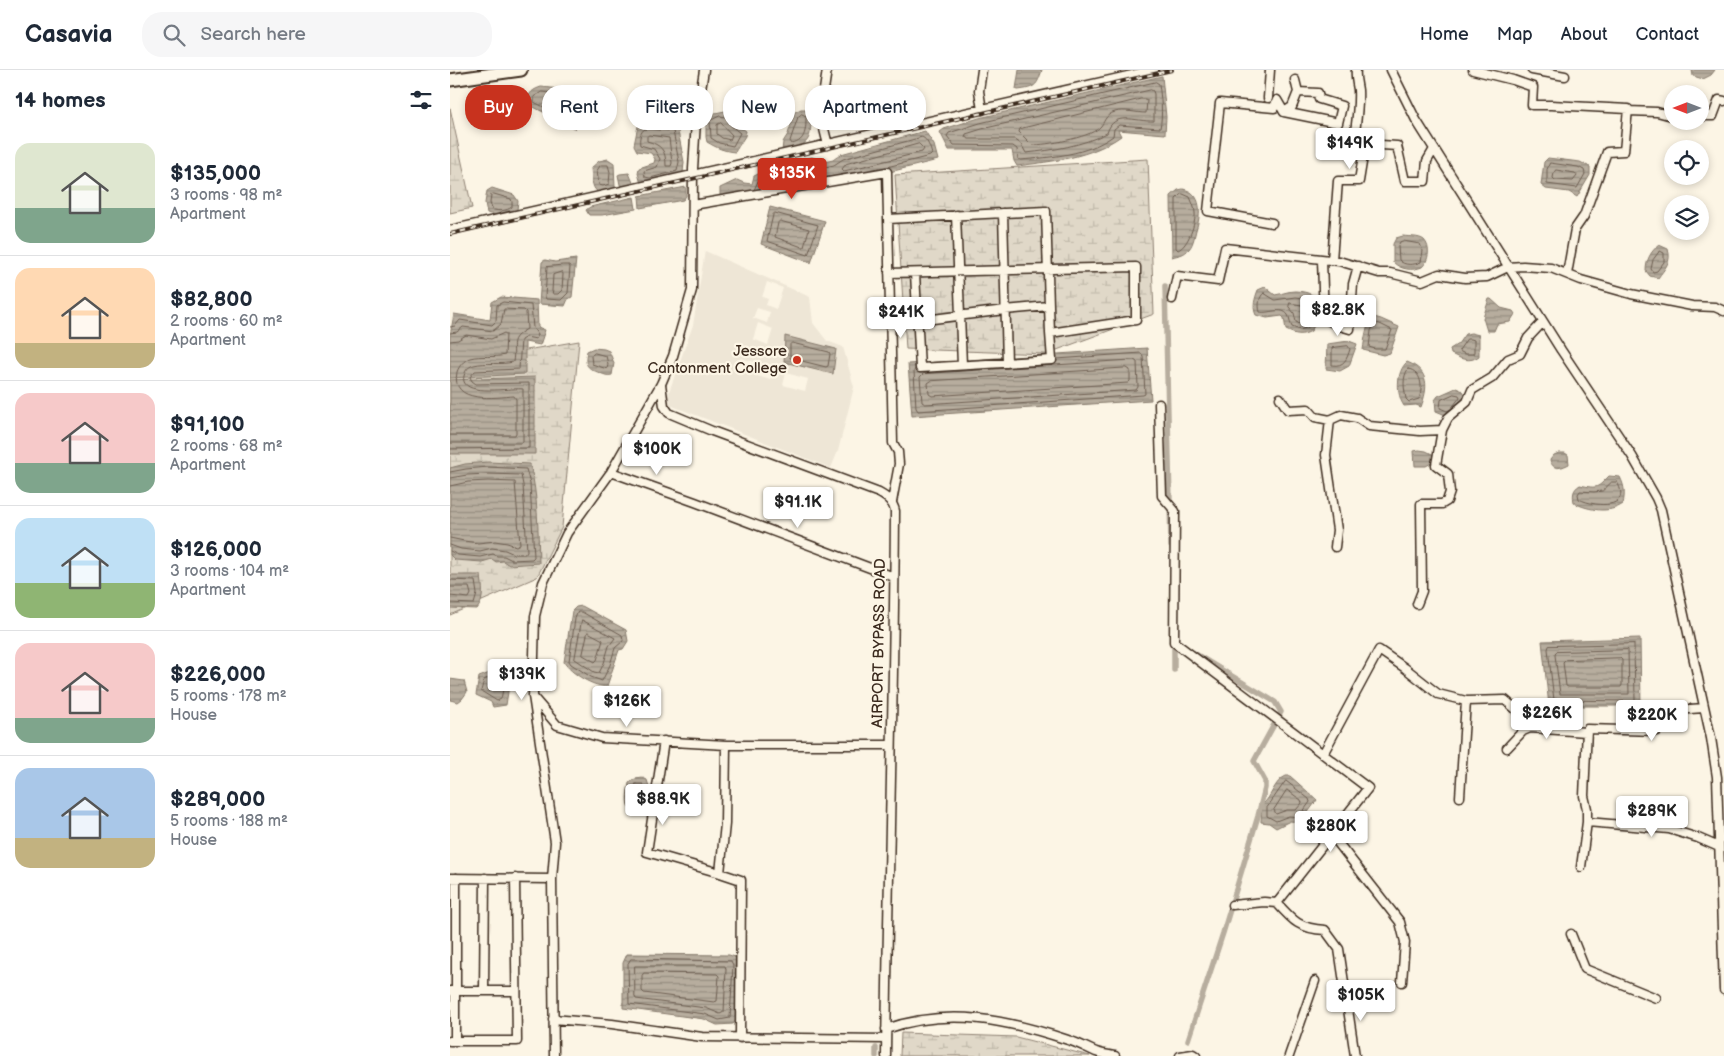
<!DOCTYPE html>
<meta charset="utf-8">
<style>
:root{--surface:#fff;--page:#f6f6f7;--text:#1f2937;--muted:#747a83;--line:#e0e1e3;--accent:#c8321e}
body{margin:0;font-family:"Balsamiq Sans",sans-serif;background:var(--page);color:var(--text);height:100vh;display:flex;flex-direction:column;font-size:19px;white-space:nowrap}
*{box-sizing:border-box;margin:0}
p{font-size:16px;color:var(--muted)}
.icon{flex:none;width:28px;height:28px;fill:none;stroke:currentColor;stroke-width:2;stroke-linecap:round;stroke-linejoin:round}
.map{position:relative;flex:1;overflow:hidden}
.details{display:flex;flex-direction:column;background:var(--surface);width:450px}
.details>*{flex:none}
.top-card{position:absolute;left:15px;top:15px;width:475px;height:45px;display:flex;gap:10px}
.needle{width:32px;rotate:270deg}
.controls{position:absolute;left:1214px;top:15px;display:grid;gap:10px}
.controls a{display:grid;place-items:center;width:45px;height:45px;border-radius:50%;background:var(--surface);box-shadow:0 2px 8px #0003;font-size:25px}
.price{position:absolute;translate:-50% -42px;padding:0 11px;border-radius:5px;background:#fff;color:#222;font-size:16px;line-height:32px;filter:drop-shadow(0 1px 2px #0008)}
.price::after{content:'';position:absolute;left:50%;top:30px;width:15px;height:11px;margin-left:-8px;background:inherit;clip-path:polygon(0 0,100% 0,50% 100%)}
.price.active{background:var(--accent);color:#fff}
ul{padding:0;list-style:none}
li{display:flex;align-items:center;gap:15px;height:125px;padding:0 15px}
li+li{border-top:1px solid var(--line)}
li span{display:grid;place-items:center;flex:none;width:140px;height:100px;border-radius:15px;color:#555}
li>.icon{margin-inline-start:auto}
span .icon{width:60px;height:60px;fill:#fffc;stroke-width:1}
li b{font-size:21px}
h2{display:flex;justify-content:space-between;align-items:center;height:60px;padding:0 15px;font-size:21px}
.chip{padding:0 18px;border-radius:20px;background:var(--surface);box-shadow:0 2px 8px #0003;font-size:18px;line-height:45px}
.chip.active{background:var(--accent);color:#fff}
header{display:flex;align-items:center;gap:30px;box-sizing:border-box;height:70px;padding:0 25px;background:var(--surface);border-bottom:1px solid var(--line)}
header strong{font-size:24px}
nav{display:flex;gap:28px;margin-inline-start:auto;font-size:18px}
.search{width:350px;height:45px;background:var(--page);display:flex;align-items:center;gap:12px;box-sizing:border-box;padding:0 18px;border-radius:20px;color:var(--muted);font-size:19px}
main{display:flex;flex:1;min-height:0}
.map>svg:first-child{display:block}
.built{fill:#eee6d6;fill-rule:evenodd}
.wetland{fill:url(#wetland-marsh);stroke:#8e8173}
.water{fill:url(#water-rules);stroke:#85796b}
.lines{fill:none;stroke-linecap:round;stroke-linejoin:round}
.shore{stroke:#6d5e51;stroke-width:1}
.canal{stroke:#b7ad9e;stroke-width:5.5}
.minor-casing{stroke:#3b2a1e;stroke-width:11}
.highway-casing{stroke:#3b2a1e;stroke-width:15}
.minor{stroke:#fcf5e5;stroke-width:8}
.highway{stroke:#fcf5e5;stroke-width:11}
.rail-casing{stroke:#3b2a1e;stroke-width:4}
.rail{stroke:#fcf5e5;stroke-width:2;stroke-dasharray:5.5;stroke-linecap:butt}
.poi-dot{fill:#c8321e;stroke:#fcf5e5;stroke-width:2}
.labels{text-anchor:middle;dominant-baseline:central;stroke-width:4.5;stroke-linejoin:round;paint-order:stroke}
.poi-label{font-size:15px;fill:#3b2a1e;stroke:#fcf5e5;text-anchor:end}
.street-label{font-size:15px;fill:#3b2a1e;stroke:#fcf5e5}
</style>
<header>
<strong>Casavia</strong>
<div class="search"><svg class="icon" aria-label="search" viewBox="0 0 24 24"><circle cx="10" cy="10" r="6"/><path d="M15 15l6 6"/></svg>Search here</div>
<nav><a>Home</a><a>Map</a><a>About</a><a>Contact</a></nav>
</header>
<main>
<section class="details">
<h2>14 homes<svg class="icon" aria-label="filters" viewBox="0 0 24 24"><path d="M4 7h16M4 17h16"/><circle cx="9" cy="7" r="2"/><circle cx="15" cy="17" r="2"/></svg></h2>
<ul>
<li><span style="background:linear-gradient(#dfe7d0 65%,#7fa58c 0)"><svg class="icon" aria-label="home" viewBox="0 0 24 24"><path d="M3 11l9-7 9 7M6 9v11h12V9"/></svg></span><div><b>$135,000</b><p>3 rooms · 98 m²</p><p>Apartment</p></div></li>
<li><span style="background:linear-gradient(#ffd9b3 75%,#c2b280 0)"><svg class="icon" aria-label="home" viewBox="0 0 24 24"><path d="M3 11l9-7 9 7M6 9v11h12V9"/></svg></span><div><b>$82,800</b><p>2 rooms · 60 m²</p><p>Apartment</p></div></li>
<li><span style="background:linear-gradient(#f6c9c9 70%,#7fa58c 0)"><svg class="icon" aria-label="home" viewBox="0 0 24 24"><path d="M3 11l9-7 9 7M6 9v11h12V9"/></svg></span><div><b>$91,100</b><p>2 rooms · 68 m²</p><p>Apartment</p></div></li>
<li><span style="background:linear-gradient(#bfe0f5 65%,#8fb573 0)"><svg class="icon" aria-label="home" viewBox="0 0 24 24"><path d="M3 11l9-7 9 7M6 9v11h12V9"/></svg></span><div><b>$126,000</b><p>3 rooms · 104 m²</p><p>Apartment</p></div></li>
<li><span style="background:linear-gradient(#f6c9c9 75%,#7fa58c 0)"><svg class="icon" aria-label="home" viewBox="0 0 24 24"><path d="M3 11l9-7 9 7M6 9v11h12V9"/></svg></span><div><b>$226,000</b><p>5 rooms · 178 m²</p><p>House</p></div></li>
<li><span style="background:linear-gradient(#a9c7e8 70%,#c2b280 0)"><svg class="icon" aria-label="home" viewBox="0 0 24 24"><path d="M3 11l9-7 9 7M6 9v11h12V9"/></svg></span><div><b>$289,000</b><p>5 rooms · 188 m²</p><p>House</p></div></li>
</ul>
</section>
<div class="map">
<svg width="1274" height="986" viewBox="0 0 1274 986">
<defs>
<pattern id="wetland-marsh" width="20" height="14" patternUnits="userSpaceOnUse" patternTransform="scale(1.25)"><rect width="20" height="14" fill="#e0d8c8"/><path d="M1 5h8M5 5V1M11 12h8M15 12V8" fill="none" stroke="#c1baab"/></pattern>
<pattern id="water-rules" width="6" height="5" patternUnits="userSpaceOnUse" patternTransform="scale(1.25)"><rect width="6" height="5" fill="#b7ad9e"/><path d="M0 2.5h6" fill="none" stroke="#968d80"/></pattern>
</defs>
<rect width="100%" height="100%" fill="#fcf5e5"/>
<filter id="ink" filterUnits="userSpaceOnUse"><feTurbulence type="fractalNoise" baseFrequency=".02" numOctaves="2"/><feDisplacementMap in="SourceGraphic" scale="10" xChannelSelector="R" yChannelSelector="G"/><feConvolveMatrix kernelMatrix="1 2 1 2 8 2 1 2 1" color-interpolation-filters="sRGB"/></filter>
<g filter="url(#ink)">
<path class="built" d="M255 181 360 227 363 253 377 271 393 277 404 317 388 381 381 398 215 333 243 255ZM317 212 333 218 326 239 316 235 318 229 312 227ZM307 238 320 242 317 253 303 248ZM308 253 323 259 318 275 303 269ZM291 288 323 298 320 310 287 299ZM336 303 358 309 355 321 333 315Z"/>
<path class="wetland" d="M0 38 22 138 0 143Z
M698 89 704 244 596 284 456 279 445 105Z
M129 271 112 457 87 507 0 545V293Z
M451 963 566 967 640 986H450Z"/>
<path class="water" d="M569 0H592C587 16 585 18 568 20L566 19Z
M1242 0H1265L1261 5 1253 9 1243 6Z
M712 6 716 47 715 64 668 60 671 66C640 88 604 91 567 96L564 91 562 80H499L490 62 494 59 529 48Z
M91 17C109 18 128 23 142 35L125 59 80 35 78 27C81 21 85 19 91 17Z
M351 39H358L361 42C361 71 361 75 332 81L333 72 338 64 345 42Z
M275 41 280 43 285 53 296 61 295 66 285 82C274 81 267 78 257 72L256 67V47L265 43Z
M194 54 214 56 223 54 227 56 234 92 233 103 230 106 191 114 188 103 189 98 204 93 205 89 201 83 187 81 184 75 188 56Z
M475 61 484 75 488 90 423 106 358 118 356 103 329 116 319 127 270 129V118L287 110 294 113 302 114 304 106 332 93 362 87 374 92 383 90 391 84Z
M1098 88 1130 92 1140 97V105L1127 127 1119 122 1096 119 1091 115 1094 92Z
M158 89 164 93 165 118 148 122C141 118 142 106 141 98L149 91Z
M179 103 184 115 171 119 168 105 170 104Z
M236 117V126L233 130 190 138 189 126Z
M42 118 64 125 68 131 67 140C56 146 48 146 37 143L35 133 37 121Z
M733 119C753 123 751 145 746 160 744 168 743 176 737 181 733 185 728 185 722 187L721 126 728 120Z
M184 127 186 139 152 145H139L136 140 140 137Z
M320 137 375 151 361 193 311 174Z
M953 166C959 167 969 166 974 170 981 177 979 191 972 197 962 201 951 200 943 192V174L946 168Z
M1209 175 1218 179C1222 192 1215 198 1208 208L1200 206 1196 201C1196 190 1201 181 1209 175Z
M126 189 122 227 118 229 115 236 89 234 92 192 95 190 105 192Z
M815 217 825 225C832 224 838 221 845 221 874 222 874 240 861 261 852 266 846 265 836 260L834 248 832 246 817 248 806 245C802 237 805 228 808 220Z
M51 227 87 230 88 257 95 260 90 275 75 272V304L0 308V266L4 244 40 250 42 232Z
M1039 229H1041L1051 238 1063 241 1065 244 1060 252 1047 254 1044 261H1037L1033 248Z
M924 247 931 249 949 257 940 283 933 285 913 280C915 268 915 256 924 247Z
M1021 263 1029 265V286C1020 293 1011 289 1001 284L1000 279 1008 274 1015 264Z
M335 266 386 279 383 304 334 292Z
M899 271 907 274 899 296 890 301 876 299 877 274Z
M144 278 154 279 159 281 164 293 162 305C157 306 155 305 150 303 137 298 134 296 137 281Z
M697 278 701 330 462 346 458 294Z
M957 292C980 301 978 318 971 337L966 335 954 336C946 324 946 302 957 292Z
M85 307V384H0V310Z
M1006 318 1013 321 1016 326 1014 331 998 346 986 341 985 330 988 326Z
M969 380 976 381 984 385 985 391 976 396H965L964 381Z
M1109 383H1115L1118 385 1119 394C1111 398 1103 401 1100 390L1104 385Z
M38 392 80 394C88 426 88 459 89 493L59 495 53 491 46 492 42 489 32 492 5 490 0 485V398L15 394Z
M1159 406 1170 407C1175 417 1175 424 1173 434 1159 444 1139 440 1124 433 1123 425 1122 420 1130 415 1148 419 1147 418 1159 406Z
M0 505H31C32 516 35 530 27 539L0 538Z
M132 536 176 560 178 571 173 579 169 580 157 616C145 618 120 603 114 592L122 541 126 537Z
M1190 568 1191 636H1099L1092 571Z
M45 601 59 604 60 609 56 635 43 637 41 632 26 625 29 607Z
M0 609 14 611 17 622 12 629 8 632 0 630Z
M836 706H840L867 730 851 752 840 751 826 758 819 753 811 752 812 735C822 727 824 711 836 706Z
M193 708 197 710C201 722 202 735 195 745 174 742 176 732 179 713L185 709Z
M177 884 279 885 285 887 288 893 286 950 283 954 267 955 254 949 173 938V893Z"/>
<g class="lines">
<path class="shore" d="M706 12 709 14C711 28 713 44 710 58L669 55 664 59 663 66C637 85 602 87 571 90L568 89 567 79 563 76 504 75 497 66 499 63 530 53Z
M701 20 703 21 704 24V51C685 52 664 40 657 63 631 76 604 80 576 83L571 74 564 69H519L515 67 516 64 532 59Z
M92 22C103 23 130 27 135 37L125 51 123 52 84 32V27Z
M691 29H695L697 30 696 43C686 43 674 39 665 42 654 45 655 53 649 58 638 68 596 75 582 75L569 62 570 59Z
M105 30 124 36 125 40 123 43H120L104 34 103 31Z
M352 44 356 46C356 59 356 71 342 74L340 71 348 47Z
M270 46 276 47 281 56 290 63 283 76 269 73 261 68 260 51Z
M271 53 282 65 280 70 272 68 267 64V55Z
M195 59 223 61 229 92 227 101 200 108 195 107 194 101 207 97 210 89 204 79 190 75C189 70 190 61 195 59Z
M199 65 219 68 222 93 221 96H216C216 80 211 75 197 71V67Z
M469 74 474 79 472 82 394 101 392 99 396 94Z
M1100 93 1128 97 1134 100 1135 104 1127 118 1097 114V100Z
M151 95H158L160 102 159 114 153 116 149 115 147 101Z
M1106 100 1125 103 1127 106 1123 111 1105 110 1103 108 1104 103Z
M321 117 327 112 354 98 360 101 362 110
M304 120 309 109 334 98 361 92 375 97 384 95 393 89 472 67C478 70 480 78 482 84L480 86 437 97
M44 124 61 129 62 132V137C56 141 49 142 42 139L40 133 41 125Z
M733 124 740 127C742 132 745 138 745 143 746 153 738 176 728 180L726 178V129L730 125Z
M325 143 368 155 358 185 317 171 323 145Z
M330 151 359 159 354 177H352L325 167 328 153Z
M953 171 970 174 973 181 971 192C964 195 954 196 949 190L948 176 950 172Z
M1210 181 1214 183V192L1207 201 1203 202 1201 199 1203 190Z
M113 195H119L120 197 118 223 111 230 96 229 95 227 97 197Z
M112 202 113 204 112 220 108 224H103L102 221 103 205Z
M814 223 825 230 845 227 861 229C867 239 864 247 858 257L850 260 842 257C840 254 840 248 838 245 832 236 818 244 810 242 808 236 809 226 814 223Z
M840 233 857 236 858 244 853 253 850 254 846 252 844 243 839 237Z
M925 253 930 254 942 260 935 279H925L919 277 921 261Z
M0 257 5 256 10 250 42 255 46 251 47 235 53 232 81 235 83 258 88 265 86 269 76 267 71 270 69 299 25 301 20 307 22 311 26 314 79 313V378L0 379
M0 263 7 262 13 257 43 261 51 254 54 239 74 240 76 242 77 259C57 270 66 274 63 292 51 295 36 292 24 295 20 296 16 299 15 303 4 329 62 317 73 319V372L71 373H0
M1017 269H1021L1024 270V282L1023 284H1015L1009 281Z
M0 271 8 270 16 265 41 269 54 263 56 264 55 285C44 288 31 285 20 288 14 290 9 296 7 302 0 335 47 327 64 326L66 329V363L65 365H0
M342 273 379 282 380 284 378 296 376 297 340 288V275Z
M898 276 900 279C897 289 894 297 882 295V278Z
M145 283 156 286 158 294 157 299 142 294 141 286Z
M684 290 687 292 688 317 686 320 475 334 472 332 470 307 473 304Z
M677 298 680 300V311L678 313 482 326 479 324 478 313 481 311Z
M465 299 464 301 466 338 468 341 693 325 695 324 693 286 691 283 607 289
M958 299C972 301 973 318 969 329L959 332 956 329C954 318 952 308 958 299Z
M1004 324 1009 325 1010 327 1001 339 997 341 990 338 991 330Z
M0 402 16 399 38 397 76 399 80 414 84 487 82 489 62 490 54 486H47L43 484 30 487 8 485 0 481
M0 408 17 405 38 404 71 405 73 415 77 481 75 484H64L55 480 42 478 30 481 11 479 0 475
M1162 412H1167C1183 440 1144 437 1129 429L1128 424 1130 421 1144 422 1152 421Z
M0 416 18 412 38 411 65 412 70 474 66 476 57 473 45 471 28 473 14 471 0 468
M0 510 25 511 27 524 24 534 0 533
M0 517H19L21 524 19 528 0 526
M128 542H132L172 565 173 571 165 578 160 595 152 611 141 607 121 594 119 591 125 549Z
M132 550 165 568 159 576 154 593 149 603 144 602 125 589Z
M138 562 153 570 147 590 145 592 133 585Z
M1184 574 1185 631 1104 630 1098 579 1099 576Z
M1178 580 1179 624H1110L1105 585 1106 582Z
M1170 588 1172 590V615L1171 617H1118L1116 616 1113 592 1115 590Z
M45 606 53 607 55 610 51 629 47 631 31 621 34 610Z
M836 711 859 729 860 732 849 747 839 746 826 751 817 746V738Z
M186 714H193C196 721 197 733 192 740L186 739C181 733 182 720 186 714Z
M837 720 851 730 852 733 846 740H837L826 744 824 740Z
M181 889 281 891 283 895 280 948 269 950 255 944 179 934 178 894Z
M185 896H275L276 899 274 942 270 944 256 938 186 929 185 927Z
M194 903 267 904 269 906 267 931 264 932 194 923 192 921V906Z"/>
<path class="canal" d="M715 216 721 476
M724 570V600
M738 970 773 863 808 746 815 718V711L804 691 831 642 825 632 744 583
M426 986V978"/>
<defs>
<path id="minor" d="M377 0 372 33 373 55 378 75
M941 0 966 50 1111 280 1182 386 1206 428 1211 440 1261 668 1267 707 1274 920
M1023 0 1063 10 1083 17 1082 35H1101L1178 39 1174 81 1157 82 1134 146 1125 159 1117 204
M1082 0 1115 6
M818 28 820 0
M532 40 529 21 532 0
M1178 41 1207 42 1222 46
M834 42 842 37 848 22
M1250 46H1263L1269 30 1274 31
M915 74 947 76 955 111H975L977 91 984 79
M243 135 437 102 443 373 448 382 449 394 442 432
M553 143 557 293
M506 145 512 295
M438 149 596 141 599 236 555 240 467 251
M822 153 758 141 770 33 824 38 827 30 834 42 888 53 892 36 869 29 868 23 848 22 845 10
M0 160 704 0
M872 190 874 248 890 256 900 259 903 214 908 196
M882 190 888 111H909L915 74 904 70C906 54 909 37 908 20 907 13 905 7 906 0
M439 203 686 197V250L600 263 602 290 470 298 465 203
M722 229 727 206 768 211 775 178 889 191 929 203H940L972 211 989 204 1015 208 1037 207 1058 197 1073 196 1101 198 1131 210 1181 224 1242 236 1265 237 1274 241
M599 236 600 263
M211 314 214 336 219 343 262 361 429 423C438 428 443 432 445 441 444 623 438 804 436 986
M830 328 838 340 858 339 865 347 880 350
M709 334 712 426 725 441 724 572 918 718 827 833
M161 402 245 432 444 507
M885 477 887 460 876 385 880 350 891 345 907 348 919 356 970 361 992 360 998 348 1017 332 1022 320 1042 308 1058 289 1070 284 1078 268 1093 252
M967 534 972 521 971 434H992L997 431 1000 422 998 404 986 395 992 360
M83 627 107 655 152 668 276 675
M214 671 197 782 270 803
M1057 678 1073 661 1080 658 1136 662
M873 684 929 580 955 598 988 624 1016 631 1055 630 1076 648 1099 659
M1010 727 1016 631
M1137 752 1219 759 1248 768 1269 777
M881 764 950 852 955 872 952 912
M1131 797 1137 752V739L1134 726 1137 659 1207 661 1212 641 1254 638
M0 808 102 809
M6 808V921
M782 835 814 832 827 833C843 851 850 859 875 860L889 879 905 986
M1121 864 1135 899 1206 928
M0 921H65
M34 921 35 808
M103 949 162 954 252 967 436 969
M436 959C499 937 557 950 618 970 628 973 637 978 646 982 652 984 659 985 665 986
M290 968 291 810 270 803 275 754 276 675H441
M0 971H67L65 808
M5 971V921
M104 986 102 809 105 772 83 626 85 546 93 513 117 463 161 402 211 314 223 286 242 220 243 99 246 51 254 0
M730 986 743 984 746 986
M839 986 865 911"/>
<path id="highway" d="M0 10 71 0"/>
</defs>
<use href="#minor" class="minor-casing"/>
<use href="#highway" class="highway-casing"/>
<use href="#minor" class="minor"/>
<use href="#highway" class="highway"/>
<defs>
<path id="rail" d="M0 164 722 0"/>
</defs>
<use href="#rail" class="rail-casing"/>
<use href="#rail" class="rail"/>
</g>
</g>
<circle class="poi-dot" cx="347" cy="290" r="5"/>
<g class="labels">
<g class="poi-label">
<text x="337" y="281">Jessore<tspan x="337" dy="17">Cantonment College</tspan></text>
</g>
<g class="street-label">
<text transform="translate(429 573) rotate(-89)">AIRPORT BYPASS ROAD</text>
</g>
</g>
</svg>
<div class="controls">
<a><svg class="needle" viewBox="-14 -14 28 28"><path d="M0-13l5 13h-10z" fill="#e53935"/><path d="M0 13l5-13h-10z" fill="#747a83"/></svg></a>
<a><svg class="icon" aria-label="locate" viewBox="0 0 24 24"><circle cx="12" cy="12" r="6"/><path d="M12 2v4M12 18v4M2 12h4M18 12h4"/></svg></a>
<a><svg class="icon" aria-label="layers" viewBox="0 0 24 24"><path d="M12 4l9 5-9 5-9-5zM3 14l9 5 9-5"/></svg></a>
</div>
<b class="price" style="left:900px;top:100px">$149K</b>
<b class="price active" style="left:342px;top:130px">$135K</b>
<b class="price" style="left:888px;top:267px">$82.8K</b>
<b class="price" style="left:451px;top:269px">$241K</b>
<b class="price" style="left:207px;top:406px">$100K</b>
<b class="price" style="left:348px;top:459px">$91.1K</b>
<b class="price" style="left:72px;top:631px">$139K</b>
<b class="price" style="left:177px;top:658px">$126K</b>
<b class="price" style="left:1097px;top:670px">$226K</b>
<b class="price" style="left:1202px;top:672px">$220K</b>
<b class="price" style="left:213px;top:756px">$88.9K</b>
<b class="price" style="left:1202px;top:768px">$289K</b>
<b class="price" style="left:881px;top:783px">$280K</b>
<b class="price" style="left:911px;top:952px">$105K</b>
<div class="top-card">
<a class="chip active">Buy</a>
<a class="chip">Rent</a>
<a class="chip">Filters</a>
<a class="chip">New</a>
<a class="chip">Apartment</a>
</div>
</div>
</main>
